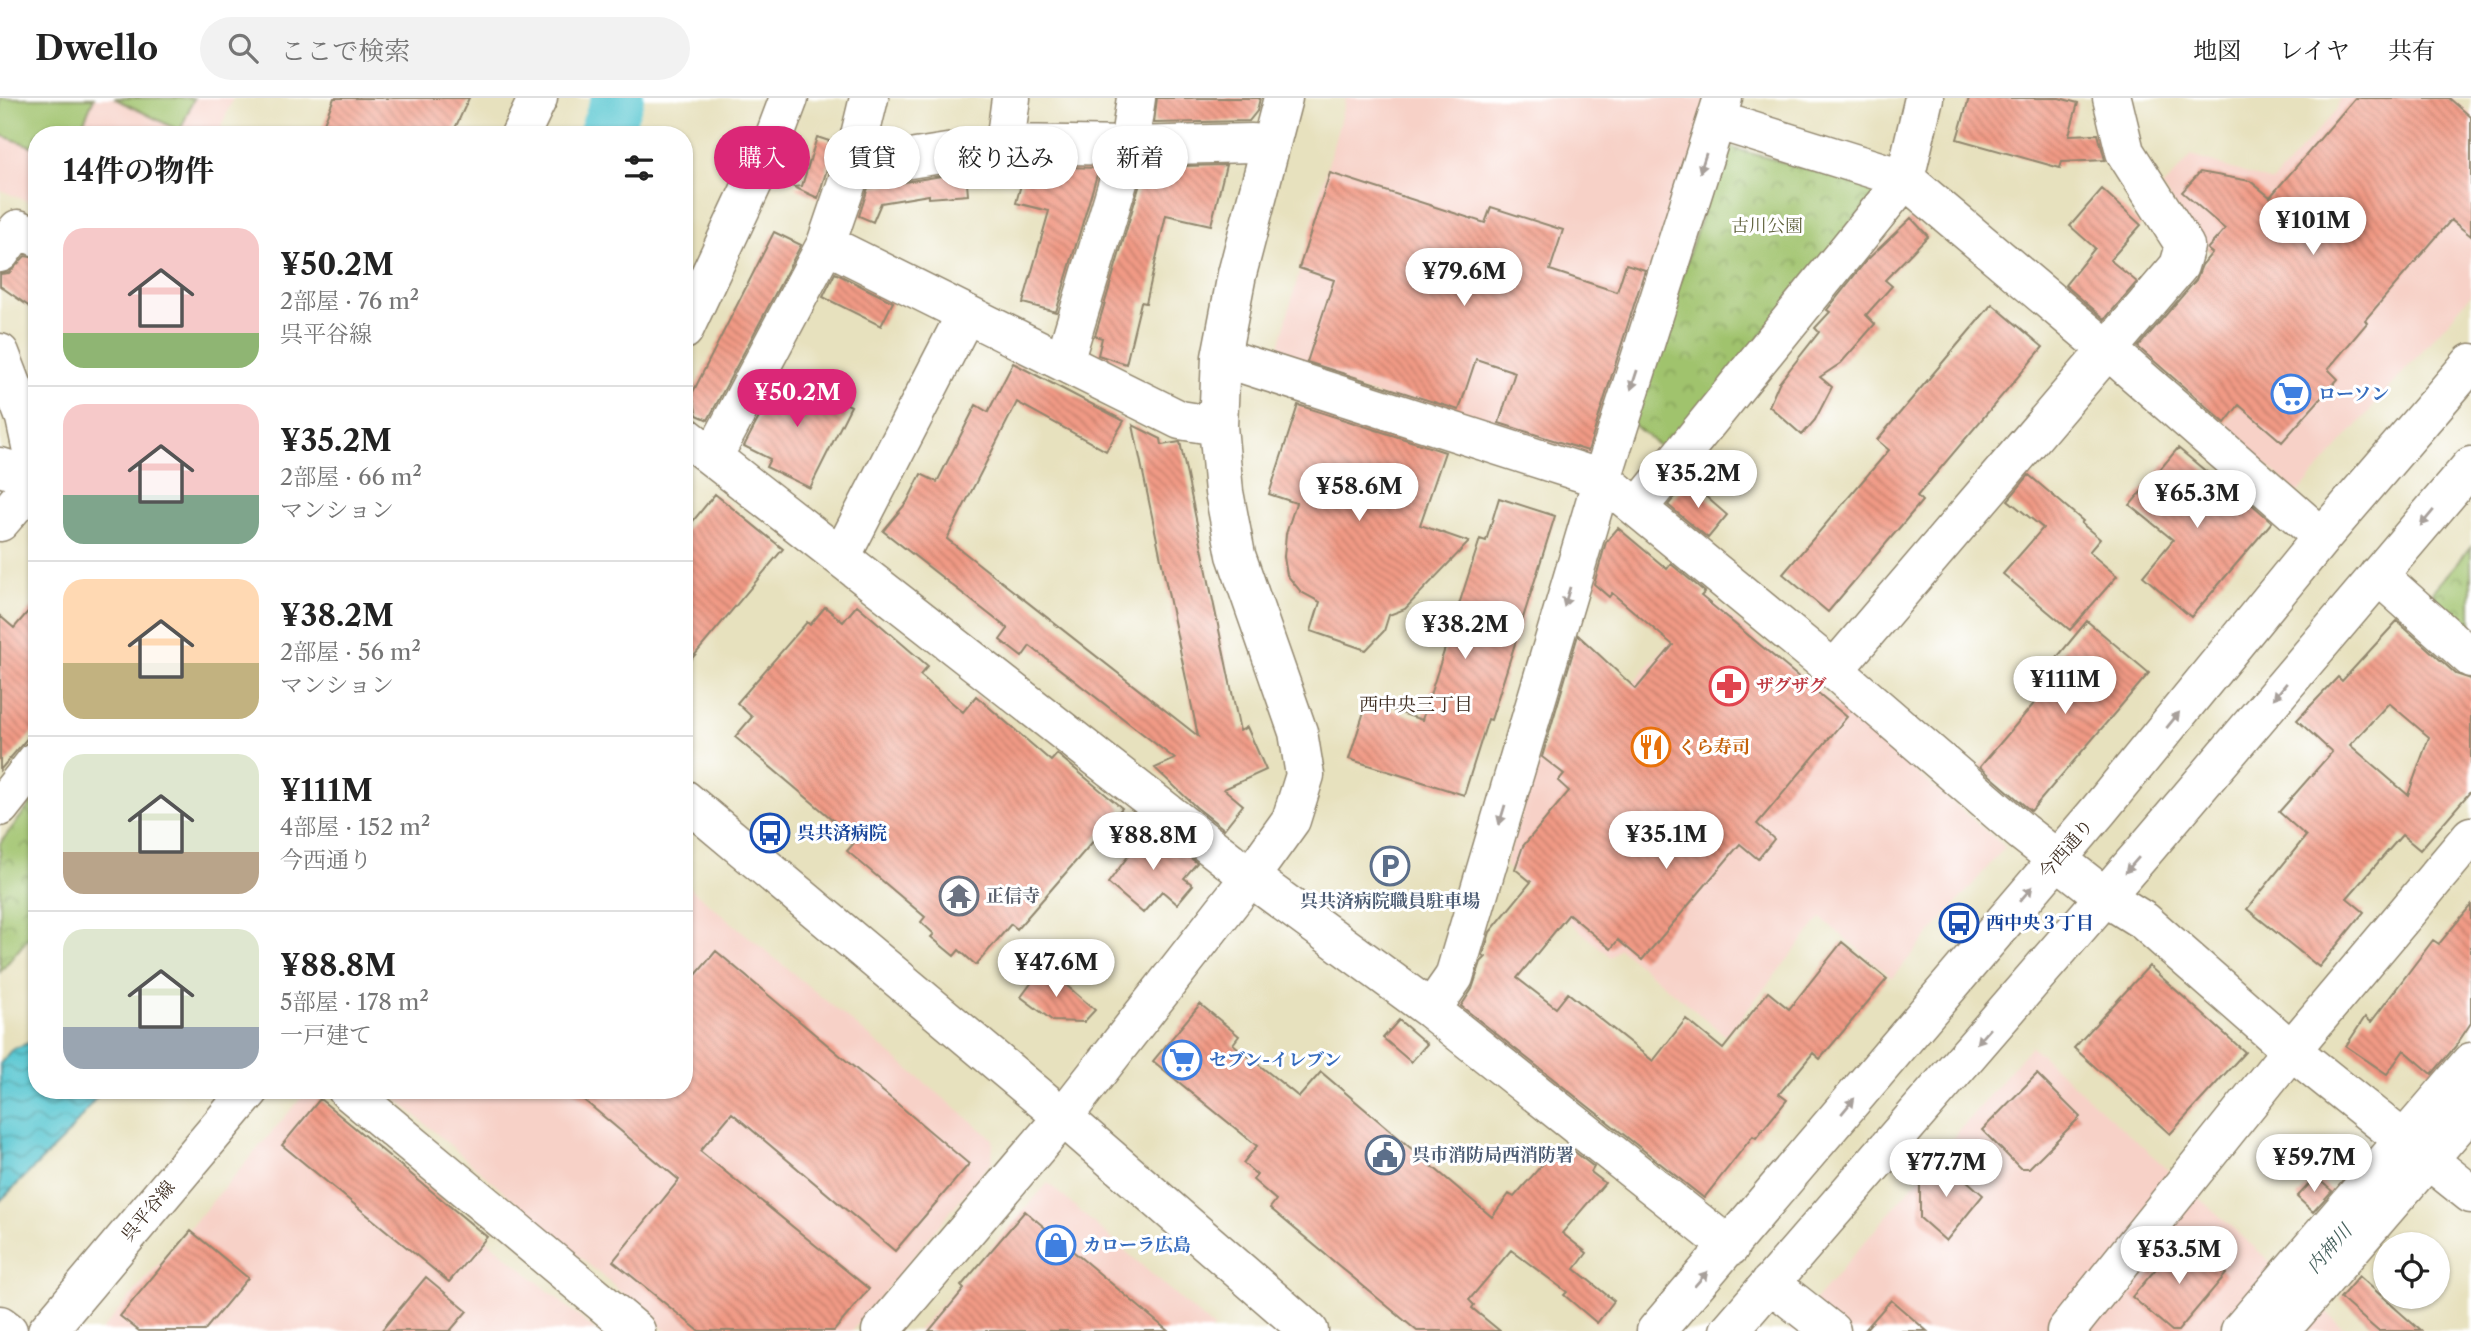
<!DOCTYPE html>
<html lang="ja">
<meta charset="utf-8">
<style>
:root{--surface:#fff;--page:#f2f2f2;--text:#222;--muted:#767676;--line:#e0e0e0;--accent:#db2777}
body{margin:0;font-family:"Libre Caslon Text","Noto Serif JP",serif;background:var(--page);color:var(--text);height:100vh;display:flex;flex-direction:column;font-size:26px;white-space:nowrap}
*{box-sizing:border-box;margin:0}
p{font-size:23px;color:var(--muted)}
.icon{flex:none;width:38px;height:38px;fill:none;stroke:currentColor;stroke-width:2;stroke-linecap:round;stroke-linejoin:round}
.map{position:relative;flex:1;overflow:hidden}
.drawer{position:absolute;left:28px;top:28px;width:665px;height:973px;display:flex;flex-direction:column;background:var(--surface);border-radius:28px;box-shadow:0 2px 5px #0004}
.drawer>*{flex:none}
.banner{position:absolute;left:714px;top:28px;width:665px;height:63px;display:flex;gap:14px}
.controls{position:absolute;left:2373px;top:1134px;display:grid;gap:14px}
.controls a{display:grid;place-items:center;width:77px;height:77px;border-radius:50%;background:var(--surface);box-shadow:0 2px 5px #0004;font-size:35px}
.price{position:absolute;translate:-50% -60px;padding:0 16px;border-radius:24px;background:#fff;color:#222;font-size:23px;line-height:46px;filter:drop-shadow(0 2px 4px #0008)}
.price::after{content:'';position:absolute;left:50%;top:42px;width:21px;height:16px;margin-left:-10px;background:inherit;clip-path:polygon(0 0,100% 0,50% 100%)}
.price.active{background:var(--accent);color:#fff}
ul{padding:0;list-style:none}
li{display:flex;align-items:center;gap:21px;height:175px;padding:0 35px}
li+li{border-top:2px solid var(--line)}
li span{display:grid;place-items:center;flex:none;width:196px;height:140px;border-radius:21px;color:#555}
li>.icon{margin-inline-start:auto}
span .icon{width:84px;height:84px;fill:#fffc;stroke-width:1}
li b{font-size:30px}
h2{display:flex;justify-content:space-between;align-items:center;height:84px;padding:0 35px;font-size:30px}
.pill{padding:0 24px;border-radius:32px;background:var(--surface);box-shadow:0 2px 5px #0004;font-size:24px;line-height:63px}
.pill.active{background:var(--accent);color:#fff}
header{display:flex;align-items:center;gap:42px;box-sizing:border-box;height:98px;padding:0 35px;background:var(--surface);border-bottom:2px solid var(--line)}
header strong{font-size:33px}
nav{display:flex;gap:38px;margin-inline-start:auto;font-size:24px}
.search{width:490px;height:63px;background:var(--page);display:flex;align-items:center;gap:18px;box-sizing:border-box;padding:0 24px;border-radius:38px;color:var(--muted);font-size:26px}
.map>svg:first-child{display:block}
.built{fill:#f7d1c7}
.park{fill:url(#park-crowns);stroke:#6e7646;stroke-width:2}
.pitch{fill:#a0c36d;stroke:#6e7646;stroke-width:2}
.water{fill:url(#water-waves);stroke:#4a7878;stroke-width:2}
.lines{fill:none;stroke-linecap:round;stroke-linejoin:round}
.river{stroke:#5ac7d1;stroke-width:52}
.building{fill:url(#building-back-hatch);fill-rule:evenodd}
.minor-casing{stroke:#91866e;stroke-width:41}
.major-casing{stroke:#91866e;stroke-width:41}
.minor{stroke:#fff;stroke-width:38}
.major{stroke:#fff;stroke-width:38}
.oneway{fill:#a79f9a}
.labels{text-anchor:middle;dominant-baseline:central;stroke-width:6;stroke-linejoin:round;paint-order:stroke}
.park-label{font-size:18px;fill:#5e603a;stroke:#fff}
.shop-label{font-size:18px;font-weight:bold;fill:#366cbe;stroke:#fff;text-anchor:start}
.health-label{font-size:18px;font-weight:bold;fill:#be3a42;stroke:#fff;text-anchor:start}
.food-label{font-size:18px;font-weight:bold;fill:#c56008;stroke:#fff;text-anchor:start}
.transit-label{font-size:18px;font-weight:bold;fill:#164399;stroke:#fff;text-anchor:start}
.street-label{font-size:18px;fill:#3b2a1e;stroke:#fff}
.worship-label{font-size:18px;font-weight:bold;fill:#5b616d;stroke:#fff;text-anchor:start}
.service-label{font-size:18px;font-weight:bold;fill:#4e5e75;stroke:#fff}
.neighbourhood-label{font-size:19px;fill:#3b2a1e;stroke:#fff}
.water-label{font-size:19px;font-style:italic;fill:#46615d;stroke:#fff}
</style>
<header>
<strong>Dwello</strong>
<div class="search"><svg class="icon" aria-label="search" viewBox="0 0 24 24"><circle cx="10" cy="10" r="6"/><path d="M15 15l6 6"/></svg>ここで検索</div>
<nav><a>地図</a><a>レイヤ</a><a>共有</a></nav>
</header>
<div class="map">
<svg width="2471" height="1233" viewBox="0 0 2471 1233">
<defs>
<pattern id="park-crowns" width="20" height="18" patternUnits="userSpaceOnUse" patternTransform="scale(1.75)"><rect width="20" height="18" fill="#a0c36d"/><path d="M2 6a3 3 0 1 1 6 0M12 15a3 3 0 1 1 6 0" fill="none" stroke="#849f59"/></pattern>
<pattern id="water-waves" width="16" height="10" patternUnits="userSpaceOnUse" patternTransform="scale(1.75)"><rect width="16" height="10" fill="#5ac7d1"/><path d="M0 5q4-4 8 0t8 0" fill="none" stroke="#4ca2a9"/></pattern>
<pattern id="building-back-hatch" width="6" height="6" patternUnits="userSpaceOnUse" patternTransform="scale(1.75)"><rect width="6" height="6" fill="#f19a85"/><path d="M-1 5l2 2M0 0l6 6M5-1l2 2" fill="none" stroke="#c47e6c"/></pattern>
</defs>
<rect width="100%" height="100%" fill="#fff"/>
<filter id="ink" filterUnits="userSpaceOnUse"><feTurbulence type="fractalNoise" baseFrequency=".0143" numOctaves="2"/><feDisplacementMap in="SourceGraphic" scale="14" xChannelSelector="R" yChannelSelector="G"/><feConvolveMatrix kernelMatrix="1 2 1 2 8 2 1 2 1" color-interpolation-filters="sRGB"/></filter>
<filter id="wash" filterUnits="userSpaceOnUse"><feTurbulence type="fractalNoise" baseFrequency=".00686" numOctaves="4" result="noise"/><feDisplacementMap in="SourceGraphic" scale="28" xChannelSelector="R" yChannelSelector="G"/><feGaussianBlur stdDeviation="1.57" result="paint"/><feColorMatrix in="noise" values="0 0 0 0 0 0 0 0 0 0 0 0 0 0 0 0 0 1.4 0 .05"/><feComposite in="paint" operator="in"/></filter>
<g filter="url(#wash)">
<rect width="100%" height="100%" fill="#e7e1be"/>
<path class="built" d="M0 0H233L218 37H37V107L0 92Z
M1346 0H1711L1593 368 1275 264Z
M2340 0H2452L2471 16V197L2298 395 2223 329 2305 232 2200 142 2162 90 2192 58 2272 84 2337 11Z
M1708 499 2005 749 1892 880 1821 820 1726 938 1619 850 1611 859 1505 768 1539 659 1557 673Z
M684 785 993 1041 992 1063 852 1233H666L386 992H684Z
M2031 948 2347 1233H1789Z
M308 992H309L596 1233H101Z
M1048 1085 1213 1230 1211 1233H917Z"/>
<path class="park" d="M1725 48 1879 91 1667 355 1632 325Z
M2471 449V547L2434 516 2433 493Z
M37 698V830L0 874V745Z"/>
<path class="pitch" d="M0 0H94L78 37H37V50L0 37Z
M114 0H194L180 33Z"/>
<path class="water" d="M37 942V992H102L67 1037 0 1103V966L12 951Z"/>
<g class="lines">
<path class="river" d="M604 37 618 0"/>
</g>
<g id="blocks">
<path class="building" d="M334 0H469L452 37H319Z
M1157 0H1260L1257 13 1249 23 1154 25Z
M1969 0H2059L2078 5 2069 37 2098 36 2105 62 2062 64 2060 70 1957 41Z
M2355 0H2449L2471 19V138L2451 122 2365 222 2367 225 2328 271 2338 281 2282 344 2239 307 2225 325 2138 249 2196 182 2202 167 2212 155 2207 151 2225 131 2182 94 2200 74 2250 83 2270 99Z
M817 39 835 45 818 100 794 89 802 88Z
M1226 67 1211 127 1166 117 1146 205 1141 204 1126 266 1098 257 1102 240 1095 238 1145 69Z
M1026 68 1099 70 1056 214 1023 205 1049 113 1016 105Z
M966 74 968 97 929 100V97L881 105 873 124 859 118 868 90Z
M1330 75 1485 125 1491 109 1563 132 1550 172 1617 194 1626 166 1645 172 1588 353 1499 325 1515 274 1476 261 1459 312 1307 264 1334 182 1299 170Z
M2102 91 2141 127 2110 162 2137 184 2105 221 2065 187 2095 150 2070 128Z
M1911 120 1928 138 1885 182 1892 188 1866 217 1875 226 1841 265 1820 279 1832 289 1815 322 1802 337 1769 308 1779 285 1819 234 1815 230 1830 214 1827 212 1865 164Z
M774 134 801 147 708 322 697 317 692 296Z
M25 158 37 160V214L0 188V176L9 175Z
M835 175 893 204 881 228 823 199Z
M1992 206 2043 249 1917 398 1922 403 1828 514 1783 476 1889 352 1877 342Z
M1013 265 1124 323 1106 353 1017 304 947 441 1198 638 1133 327 1161 341 1162 347 1180 344 1240 633 1247 629 1266 672 1224 691 1243 707 1224 731 1196 709 1155 670 1175 661 1030 548 1022 559 1000 542 1008 531 883 433 907 404 921 376 937 384 976 307 988 314Z
M783 274 851 308 810 390 766 369 770 361 744 348Z
M1298 307 1445 354 1420 427 1469 444 1405 511 1389 517 1384 533 1366 552 1311 533 1320 504 1301 494 1287 477 1284 459 1286 436 1296 405 1269 396Z
M2178 350 2221 386 2224 382 2272 424 2191 519 2143 478 2173 442 2130 407Z
M2029 377 2083 423 2081 425 2100 441 2089 454 2117 478 2070 532 2003 476 2043 430 2008 402Z
M1688 383 1727 417 1708 440 1668 407Z
M715 396 783 451 684 570V434Z
M1499 400 1555 418 1491 622 1488 621 1464 697 1349 661 1367 604 1422 622 1480 441 1486 443Z
M1618 430 1667 471 1671 466 1705 494 1701 498 1847 619 1757 726 1774 741 1758 761 1740 746 1642 862 1618 842 1611 851 1569 816 1517 880 1556 910 1568 895 1653 963 1686 921 1723 951 1768 894 1789 911 1842 844 1887 881 1820 961 1813 955 1779 996 1787 1002 1756 1040 1753 1038 1704 1100 1461 908 1472 891 1481 864 1486 859 1483 857 1490 834 1531 784 1515 771 1523 748 1569 693 1558 683 1564 676 1542 659 1578 537 1636 591 1673 547 1612 495 1609 499 1594 486 1606 444Z
M37 503V629L0 672V518L14 530Z
M857 507 928 568 920 577 963 614 976 598 1051 663 1057 656 1122 710 1017 831 1011 826 976 867 959 852 954 858 931 839 934 836 921 824 925 819 847 753 854 745 837 730 839 727 735 639 752 619 737 605 807 524 810 527 825 509 843 524Z
M2087 523 2149 575 2031 713 1980 669 2054 582 2045 574Z
M2397 523 2456 576 2471 581V693L2420 752 2402 737 2347 800 2364 814 2319 869 2247 811 2306 738 2279 714 2332 654 2297 622 2338 579 2342 583ZM2389 605 2429 639 2408 697 2350 647Z
M1150 729 1197 765 1184 780 1193 787 1177 806 1162 793 1143 815 1108 785Z
M2471 807V925L2455 949 2432 976 2404 952 2387 976 2346 948 2365 919 2371 924 2433 842 2439 846Z
M716 853 969 1066 895 1153 732 1015 700 1053 869 1191 834 1233H699L613 1163 679 1082 572 992H684V891Z
M1044 868 1095 912 1084 924 1053 923 1021 899Z
M2149 868 2245 954 2170 1036 2074 950Z
M1200 906 1239 938 1233 946 1299 999 1321 974 1492 1119 1509 1096 1514 1099 1559 1047 1568 1054 1571 1051 1594 1069 1591 1074 1605 1085 1562 1135 1587 1155 1575 1171 1614 1203 1597 1225 1564 1197 1567 1194 1511 1152 1469 1202 1474 1207 1472 1210 1500 1233H1417L1270 1110 1276 1102 1253 1082 1257 1077 1243 1065 1257 1048 1153 963Z
M1399 922 1427 946 1411 964 1383 940Z
M2037 976 2080 1019 2029 1070H2020L1982 1032Z
M320 1001 487 1139 449 1184 282 1047Z
M1940 1059 1983 1097 1946 1143 1920 1120V1083Z
M2316 1079 2332 1093 2313 1114 2297 1099Z
M1025 1113 1168 1233H929L964 1191 961 1188Z
M191 1133 248 1180 204 1233H139L120 1218Z
M2182 1140 2226 1176 2178 1233H2172L2132 1199Z
M2359 1178 2421 1233H2378L2340 1200Z
M426 1179 467 1213 450 1233H381Z
M1891 1202 1927 1233H1864Z"/>
</g>
</g>
<g filter="url(#ink)">
<use href="#blocks" fill-opacity="0" stroke="#91866e" stroke-width="2"/>
<g class="lines">
<defs>
<path id="minor" d="M1716 22 1905 81 2107 251 2322 439
M520 37 538 0
M1005 46 1011 0
M852 70 1005 46 1129 48 1252 45 1270 48
M826 146 1180 322 1218 328
M0 155 18 131 37 139
M0 255 25 320 37 376
M1221 259 1602 381 1834 572 2022 734 2104 798 2144 823 2291 952 2471 1096
M1064 264 1129 48 1136 0
M684 337 1250 779 1431 912 1730 1149
M713 359 826 146 852 70 869 0
M0 369 37 380
M1638 410 1905 81 1924 0
M0 424 37 381
M841 459 966 216
M2378 477 2471 560
M1834 572 2179 168 2185 148 2125 54 2112 0
M684 701 1063 1019 1309 1233
M0 709 37 662
M1431 912 1454 879 1602 381 1723 0
M347 992 636 1233
M1770 1185 1831 1233
M0 1227 8 1233
M881 1233 1063 1019 1250 779 1291 722 1305 677 1298 634 1236 457 1224 394 1218 328 1221 259 1237 176 1283 0
M1656 1233 2099 712 2322 439 2471 265
M1729 1233 2145 752 2471 368
M2066 1233 2291 952 2471 738
M2240 1233 2471 964
M2280 1233 2471 1012"/>
<path id="major" d="M684 232 774 40 789 0
M47 1233 250 992"/>
</defs>
<use href="#minor" class="minor-casing"/>
<use href="#major" class="major-casing"/>
<use href="#minor" class="minor"/>
<use href="#major" class="major"/>
</g>
<defs><path id="oneway-solid" d="M-6-.8H1V-3.2L6.5 0L1 3.2V.8H-6Z" transform="scale(1.75)"/></defs>
<g class="oneway">
<use href="#oneway-solid" transform="translate(1703 65) rotate(108)"/>
<use href="#oneway-solid" transform="translate(1634 282) rotate(108)"/>
<use href="#oneway-solid" transform="translate(2427 420) rotate(130)"/>
<use href="#oneway-solid" transform="translate(1567 499) rotate(107)"/>
<use href="#oneway-solid" transform="translate(2280 593) rotate(130)"/>
<use href="#oneway-solid" transform="translate(2173 622) rotate(-51)"/>
<use href="#oneway-solid" transform="translate(1502 717) rotate(107)"/>
<use href="#oneway-solid" transform="translate(2132 767) rotate(131)"/>
<use href="#oneway-solid" transform="translate(2026 796) rotate(-49)"/>
<use href="#oneway-solid" transform="translate(1983 938) rotate(131)"/>
<use href="#oneway-solid" transform="translate(1848 1008) rotate(-50)"/>
<use href="#oneway-solid" transform="translate(1701 1181) rotate(-49)"/>
</g>
</g>
<defs>
<symbol id="supermarket-ring" viewBox="-11 -11 22 22"><circle r="9.5" fill="#fff" stroke="#3f7fe0" stroke-width="1.5"/><path d="M-6-5.5h2.5l.6 2H6L4.5 2H-2.5L-4.4-4H-6ZM-1.5 3.2a1.3 1.3 0 1 0 .1 0ZM3 3.2a1.3 1.3 0 1 0 .1 0Z" fill="#3f7fe0"/></symbol>
<symbol id="pharmacy-ring" viewBox="-11 -11 22 22"><circle r="9.5" fill="#fff" stroke="#e0444e" stroke-width="1.5"/><path d="M-2-6h4v4h4v4h-4v4h-4v-4h-4v-4h4Z" fill="#e0444e"/></symbol>
<symbol id="restaurant-ring" viewBox="-11 -11 22 22"><circle r="9.5" fill="#fff" stroke="#e8710a" stroke-width="1.5"/><path d="M-5-6h1v4h1v-4h1v4h1v-4h1v5L-1.5 .5V6h-2V.5L-5-1ZM5-6V6H3V1.5H1.5Q1.5-4 5-6Z" fill="#e8710a"/></symbol>
<symbol id="bus-ring" viewBox="-11 -11 22 22"><circle r="9.5" fill="#fff" stroke="#1a4fb4" stroke-width="1.5"/><path d="M-5-6H5V4H4V6H2V4H-2V6H-4V4H-5ZM-3.5-4V0h7V-4ZM-3.5 1.2v1.5H-2V1.2ZM2 1.2v1.5H3.5V1.2Z" fill="#1a4fb4"/></symbol>
<symbol id="parking-ring" viewBox="-11 -11 22 22"><circle r="9.5" fill="#fff" stroke="#5c6f8a" stroke-width="1.5"/><path d="M-3.5-5.5H1a3.5 3.5 0 0 1 0 7H-1V5.5H-3.5ZM-1-3.4V-.6H.8a1.4 1.4 0 0 0 0-2.8Z" fill="#5c6f8a"/></symbol>
<symbol id="temple-ring" viewBox="-11 -11 22 22"><circle r="9.5" fill="#fff" stroke="#6b7280" stroke-width="1.5"/><path d="M0-6L5-2H3V0L6.5 2.5H4V6H1.5V3h-3V6H-4V2.5H-6.5L-3 0V-2H-5Z" fill="#6b7280"/></symbol>
<symbol id="civic-ring" viewBox="-11 -11 22 22"><circle r="9.5" fill="#fff" stroke="#5c6f8a" stroke-width="1.5"/><path d="M-.6-6.5H3V-4.5H.6V-3L4-1V1h2V6H-6V1h2V-1L-.6-3ZM-1.2 2.5V6h2.4V2.5Z" fill="#5c6f8a"/></symbol>
<symbol id="shop-ring" viewBox="-11 -11 22 22"><circle r="9.5" fill="#fff" stroke="#3f7fe0" stroke-width="1.5"/><path d="M-5-2.5h2.3a2.7 3.5 0 0 1 5.4 0H5L5.5 6h-11ZM-1.5-2.5h3a1.5 2.3 0 0 0-3 0Z" fill="#3f7fe0"/></symbol>
</defs>
<g fill-rule="evenodd">
<use href="#supermarket-ring" x="2269" y="274" width="44" height="44"/>
<use href="#pharmacy-ring" x="1707" y="566" width="44" height="44"/>
<use href="#restaurant-ring" x="1629" y="627" width="44" height="44"/>
<use href="#bus-ring" x="748" y="713" width="44" height="44"/>
<use href="#parking-ring" x="1368" y="746" width="44" height="44"/>
<use href="#temple-ring" x="937" y="776" width="44" height="44"/>
<use href="#bus-ring" x="1937" y="803" width="44" height="44"/>
<use href="#supermarket-ring" x="1160" y="940" width="44" height="44"/>
<use href="#civic-ring" x="1363" y="1035" width="44" height="44"/>
<use href="#shop-ring" x="1034" y="1125" width="44" height="44"/>
</g>
<g class="labels">
<g class="park-label">
<text x="1767" y="128">古川公園</text>
</g>
<g class="shop-label">
<text x="2318" y="296">ローソン</text>
<text x="1209" y="962">セブン-イレブン</text>
<text x="1083" y="1147">カローラ広島</text>
</g>
<g class="health-label">
<text x="1756" y="588">ザグザグ</text>
</g>
<g class="food-label">
<text x="1678" y="649">くら寿司</text>
</g>
<g class="transit-label">
<text x="797" y="735">呉共済病院</text>
<text x="1986" y="825">西中央３丁目</text>
</g>
<g class="street-label">
<text transform="translate(2066 751) rotate(-49)">今西通り</text>
<text transform="translate(148 1113) rotate(-50)">呉平谷線</text>
</g>
<g class="worship-label">
<text x="986" y="798">正信寺</text>
</g>
<g class="service-label">
<text x="1390" y="803">呉共済病院職員駐車場</text>
<text x="1412" y="1057" text-anchor="start">呉市消防局西消防署</text>
</g>
<g class="neighbourhood-label">
<text x="1416" y="606">西中央三丁目</text>
</g>
<g class="water-label">
<text transform="translate(2329 1151) rotate(-49)">内神川</text>
</g>
</g>
</svg>
<div class="controls">
<a><svg class="icon" aria-label="locate" viewBox="0 0 24 24"><circle cx="12" cy="12" r="6"/><path d="M12 2v4M12 18v4M2 12h4M18 12h4"/></svg></a>
</div>
<b class="price" style="left:2313px;top:159px">¥101M</b>
<b class="price" style="left:1464px;top:210px">¥79.6M</b>
<b class="price active" style="left:797px;top:331px">¥50.2M</b>
<b class="price" style="left:1698px;top:412px">¥35.2M</b>
<b class="price" style="left:1359px;top:425px">¥58.6M</b>
<b class="price" style="left:2197px;top:432px">¥65.3M</b>
<b class="price" style="left:1465px;top:563px">¥38.2M</b>
<b class="price" style="left:2065px;top:618px">¥111M</b>
<b class="price" style="left:1666px;top:773px">¥35.1M</b>
<b class="price" style="left:1153px;top:774px">¥88.8M</b>
<b class="price" style="left:1056px;top:901px">¥47.6M</b>
<b class="price" style="left:2314px;top:1096px">¥59.7M</b>
<b class="price" style="left:1946px;top:1101px">¥77.7M</b>
<b class="price" style="left:2179px;top:1188px">¥53.5M</b>
<div class="banner">
<a class="pill active">購入</a>
<a class="pill">賃貸</a>
<a class="pill">絞り込み</a>
<a class="pill">新着</a>
</div>
<section class="drawer">
<h2>14件の物件<svg class="icon" aria-label="filters" viewBox="0 0 24 24"><path d="M4 7h16M4 17h16"/><circle cx="9" cy="7" r="2"/><circle cx="15" cy="17" r="2"/></svg></h2>
<ul>
<li><span style="background:linear-gradient(#f6c9c9 75%,#8fb573 0)"><svg class="icon" aria-label="home" viewBox="0 0 24 24"><path d="M3 11l9-7 9 7M6 9v11h12V9"/></svg></span><div><b>¥50.2M</b><p>2部屋 · 76 m²</p><p>呉平谷線</p></div></li>
<li><span style="background:linear-gradient(#f6c9c9 65%,#7fa58c 0)"><svg class="icon" aria-label="home" viewBox="0 0 24 24"><path d="M3 11l9-7 9 7M6 9v11h12V9"/></svg></span><div><b>¥35.2M</b><p>2部屋 · 66 m²</p><p>マンション</p></div></li>
<li><span style="background:linear-gradient(#ffd9b3 60%,#c2b280 0)"><svg class="icon" aria-label="home" viewBox="0 0 24 24"><path d="M3 11l9-7 9 7M6 9v11h12V9"/></svg></span><div><b>¥38.2M</b><p>2部屋 · 56 m²</p><p>マンション</p></div></li>
<li><span style="background:linear-gradient(#dfe7d0 70%,#b9a48a 0)"><svg class="icon" aria-label="home" viewBox="0 0 24 24"><path d="M3 11l9-7 9 7M6 9v11h12V9"/></svg></span><div><b>¥111M</b><p>4部屋 · 152 m²</p><p>今西通り</p></div></li>
<li><span style="background:linear-gradient(#dfe7d0 70%,#9aa5b1 0)"><svg class="icon" aria-label="home" viewBox="0 0 24 24"><path d="M3 11l9-7 9 7M6 9v11h12V9"/></svg></span><div><b>¥88.8M</b><p>5部屋 · 178 m²</p><p>一戸建て</p></div></li>
</ul>
</section>
</div>
